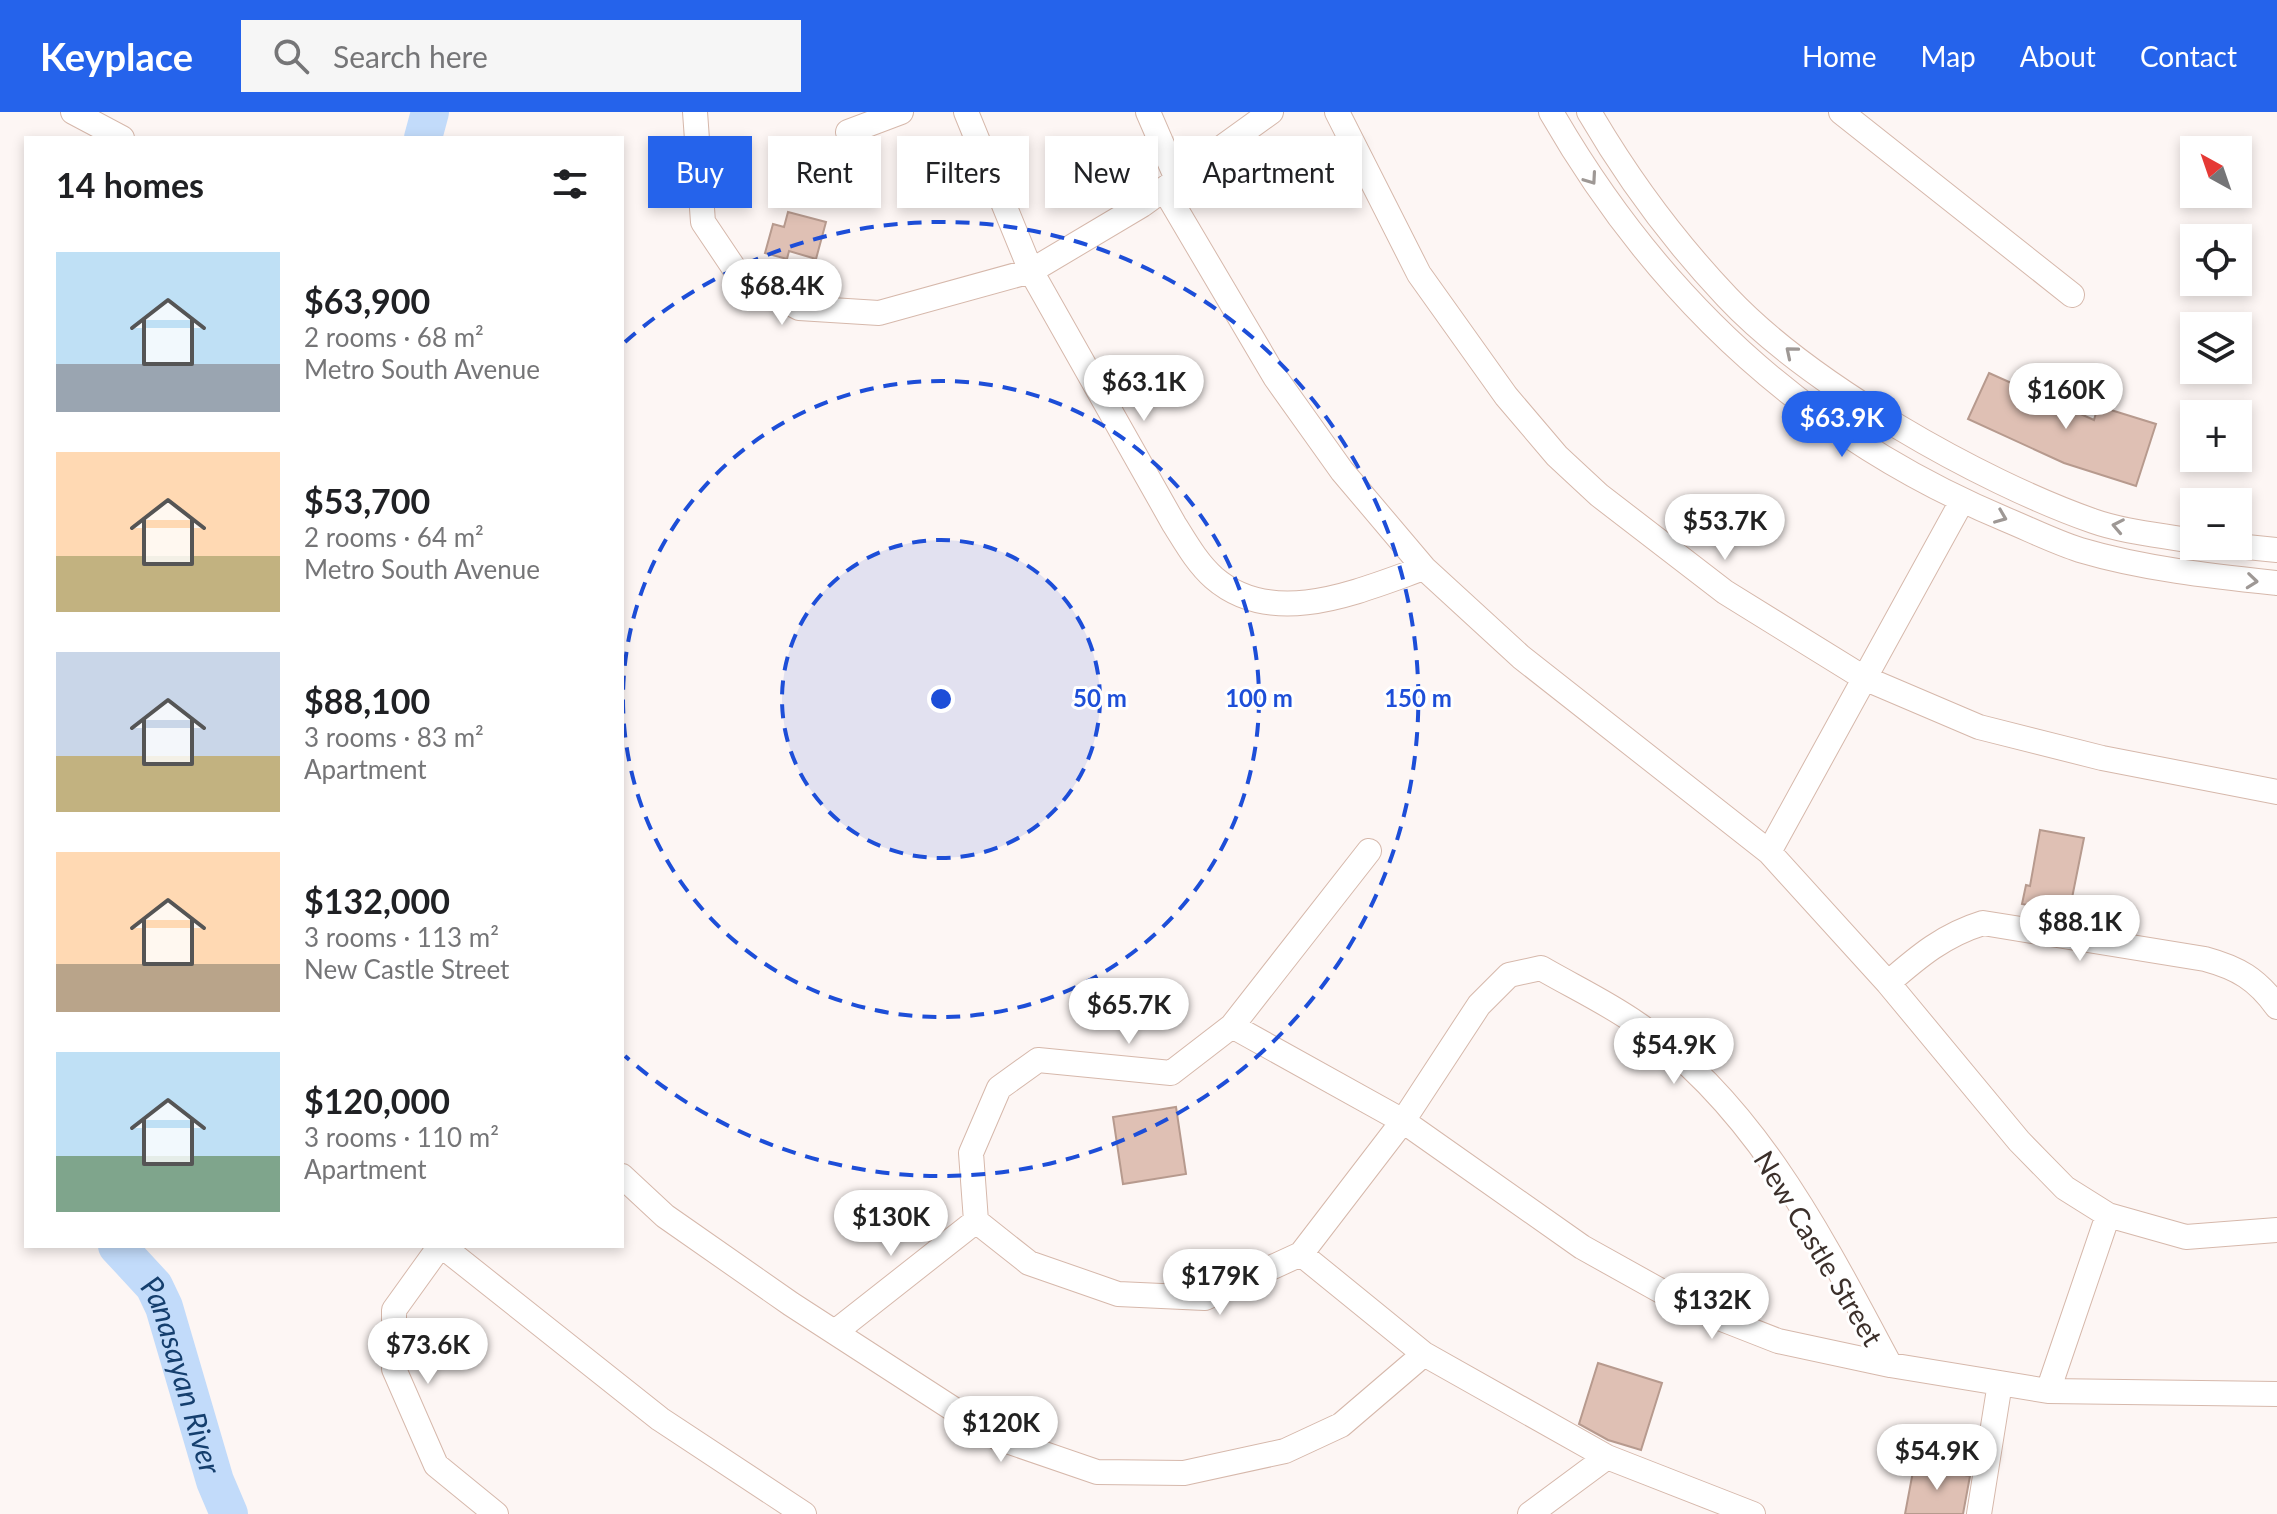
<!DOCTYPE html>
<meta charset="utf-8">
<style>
:root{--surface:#fff;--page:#f6f6f6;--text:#202124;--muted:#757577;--accent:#2563eb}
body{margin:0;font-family:Lato,sans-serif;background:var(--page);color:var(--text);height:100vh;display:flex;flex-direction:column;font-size:30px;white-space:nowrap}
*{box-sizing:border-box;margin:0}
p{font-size:26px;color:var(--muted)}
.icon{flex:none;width:44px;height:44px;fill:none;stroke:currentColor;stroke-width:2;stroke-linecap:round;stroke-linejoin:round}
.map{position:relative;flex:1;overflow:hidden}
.details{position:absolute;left:24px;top:24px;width:600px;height:1112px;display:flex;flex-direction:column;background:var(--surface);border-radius:0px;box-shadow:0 4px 12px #0003}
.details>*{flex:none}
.banner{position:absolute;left:648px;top:24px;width:760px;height:72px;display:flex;gap:16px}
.needle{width:52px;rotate:320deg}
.tools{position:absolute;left:2180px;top:24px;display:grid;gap:16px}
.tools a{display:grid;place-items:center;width:72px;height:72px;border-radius:0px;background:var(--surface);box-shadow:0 4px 12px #0003;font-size:40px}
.price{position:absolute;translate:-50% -68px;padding:0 18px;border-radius:28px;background:#fff;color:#222;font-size:26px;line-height:52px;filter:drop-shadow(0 2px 4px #0008)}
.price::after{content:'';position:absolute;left:50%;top:48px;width:24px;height:18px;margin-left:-12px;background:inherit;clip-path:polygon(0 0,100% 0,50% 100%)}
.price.active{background:var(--accent);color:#fff}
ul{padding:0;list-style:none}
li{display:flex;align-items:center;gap:24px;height:200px;padding:0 32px}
li span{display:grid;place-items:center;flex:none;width:224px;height:160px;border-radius:0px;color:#555}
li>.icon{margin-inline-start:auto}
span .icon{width:96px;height:96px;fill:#fffc;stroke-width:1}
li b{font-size:34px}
h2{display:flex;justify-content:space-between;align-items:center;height:96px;padding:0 32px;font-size:34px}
.chip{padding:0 28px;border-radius:0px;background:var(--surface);box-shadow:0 4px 12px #0003;font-size:28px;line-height:72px}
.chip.active{background:var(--accent);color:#fff}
header{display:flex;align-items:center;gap:48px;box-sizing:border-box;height:112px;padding:0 40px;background:var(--accent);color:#fff}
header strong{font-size:38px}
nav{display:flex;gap:44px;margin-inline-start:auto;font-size:28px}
.search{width:560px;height:72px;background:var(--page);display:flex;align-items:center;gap:20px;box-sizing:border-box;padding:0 28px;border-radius:0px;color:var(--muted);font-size:30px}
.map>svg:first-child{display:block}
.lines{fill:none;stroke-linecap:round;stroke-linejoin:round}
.river{stroke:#c2dbfa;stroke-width:38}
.building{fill:#dfc0b4;stroke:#b79a8e;stroke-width:2}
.minor-casing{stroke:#d6b8ab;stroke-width:26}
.minor{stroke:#fff;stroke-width:24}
.oneway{stroke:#9e9895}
.ring{fill:none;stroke:#1d4ed8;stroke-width:4;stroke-dasharray:14 10}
.labels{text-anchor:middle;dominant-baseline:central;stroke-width:6;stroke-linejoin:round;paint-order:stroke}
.street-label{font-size:28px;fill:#3c302b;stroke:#fff}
.water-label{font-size:30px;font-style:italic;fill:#153f6e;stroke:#fff}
.centre{fill:#1d4ed8;stroke:#fff;stroke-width:4}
.ring-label{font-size:24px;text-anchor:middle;font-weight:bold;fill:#1d4ed8;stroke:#fff;stroke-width:6;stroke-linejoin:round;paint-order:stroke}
</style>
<header>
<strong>Keyplace</strong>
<div class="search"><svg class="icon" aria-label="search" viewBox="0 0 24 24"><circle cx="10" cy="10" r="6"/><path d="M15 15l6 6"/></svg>Search here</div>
<nav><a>Home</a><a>Map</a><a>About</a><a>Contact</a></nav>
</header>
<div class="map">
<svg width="2277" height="1402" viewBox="0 0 2277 1402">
<rect width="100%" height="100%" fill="#fdf6f4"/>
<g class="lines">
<g class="river">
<path d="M423 26 430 0"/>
<path id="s1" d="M117 1134 154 1174 164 1195 215 1369 229 1402"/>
</g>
</g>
<path class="building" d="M788 100 826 110 816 147 789 139 787 147 765 141 773 112 784 115Z
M1989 261 2094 308 2098 294 2156 312 2136 374 2064 351 1968 307Z
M2040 718 2084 726 2069 801 2022 792 2026 773 2030 774Z
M1176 995 1186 1062 1123 1072 1113 1005Z
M1598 1251 1662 1271 1641 1338 1608 1328 1579 1312Z
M1914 1354 1970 1364 1963 1402H1905Z"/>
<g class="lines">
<defs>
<path id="minor" d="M73 0 122 26
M695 0 703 110 740 165 799 196 879 201 1031 159 1142 93 1271 0
M966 0 1031 159 1174 412C1186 431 1197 451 1214 466 1274 518 1361 478 1424 456
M1148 0 1177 67
M1337 0 1419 162 1506 284 1557 344 1599 383 1725 480 1864 566 1979 615 2102 646 2277 680
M1551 0C1658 186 1808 325 2007 408 2031 418 2055 430 2080 438 2144 457 2211 464 2277 471
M1589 0C1628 67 1673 128 1727 185 1809 272 1979 369 2093 409 2124 420 2161 423 2194 429
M1841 0 2072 183
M848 20 901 0
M1164 77 1275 265 1342 359 1424 456 1521 545 1769 740 1888 871 2019 1029 2065 1076 2108 1103 2186 1125 2277 1118
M2237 434 2277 438
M1769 740 1962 389
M1888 871C1919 844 1944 823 1983 811L2205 847C2238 856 2257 867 2277 895
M1232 914 1403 1009 1582 1135 1686 1193 1778 1229 1890 1253 2048 1279 2277 1282
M622 1064 665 1104 791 1192 998 1326 1097 1360 1184 1361 1285 1339 1341 1313 1424 1242
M976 1109 1029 1151 1118 1182 1205 1186 1301 1142 1403 1009 1479 893 1509 863 1541 856C1572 874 1606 890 1636 911 1755 991 1824 1130 1890 1253
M976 1109 971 1041 999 976 1038 948 1171 961 1232 914 1369 739
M440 1134 394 1198V1257L436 1353 496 1402
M442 1134 660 1307 804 1402
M1301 1142 1424 1242 1607 1345 1753 1402
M835 1220 976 1109
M2048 1279 2108 1103
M1530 1402 1607 1345
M1979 1402 2000 1271"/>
</defs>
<use href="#minor" class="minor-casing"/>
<use href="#minor" class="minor"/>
</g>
<defs><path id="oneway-chevron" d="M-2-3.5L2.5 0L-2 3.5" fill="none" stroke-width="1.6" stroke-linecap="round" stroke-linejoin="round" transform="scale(2)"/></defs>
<g class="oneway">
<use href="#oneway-chevron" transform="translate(1591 67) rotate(55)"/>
<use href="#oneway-chevron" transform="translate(1791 240) rotate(-140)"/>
<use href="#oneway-chevron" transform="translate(2001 405) rotate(22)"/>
<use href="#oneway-chevron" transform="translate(2118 414) rotate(-169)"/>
<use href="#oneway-chevron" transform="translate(2252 469) rotate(6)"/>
</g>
<circle cx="941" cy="587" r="159" fill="#1d4ed8" fill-opacity=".12"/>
<g class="ring">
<circle cx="941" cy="587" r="159"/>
<circle cx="941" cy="587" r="318"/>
<path d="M625 230A477 477 0 1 1 625 944"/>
</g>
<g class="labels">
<g class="street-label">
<text transform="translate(1819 1136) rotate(59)">New Castle Street</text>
</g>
<g class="water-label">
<text stroke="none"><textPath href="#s1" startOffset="148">Panasayan River</textPath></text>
</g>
</g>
<circle cx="941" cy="587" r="12" class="centre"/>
<g class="ring-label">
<text x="1100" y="595">50 m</text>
<text x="1259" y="595">100 m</text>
<text x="1418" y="595">150 m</text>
</g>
</svg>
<div class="tools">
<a><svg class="needle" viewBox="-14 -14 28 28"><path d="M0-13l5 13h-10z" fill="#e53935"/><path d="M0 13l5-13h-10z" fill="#757577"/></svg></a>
<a><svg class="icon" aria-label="locate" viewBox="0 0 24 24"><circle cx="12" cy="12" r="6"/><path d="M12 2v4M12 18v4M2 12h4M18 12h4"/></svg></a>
<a><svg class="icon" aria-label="layers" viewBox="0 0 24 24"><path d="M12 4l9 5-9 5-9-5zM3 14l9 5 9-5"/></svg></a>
<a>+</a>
<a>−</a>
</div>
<b class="price" style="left:782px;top:215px">$68.4K</b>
<b class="price" style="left:1144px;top:311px">$63.1K</b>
<b class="price" style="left:2066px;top:319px">$160K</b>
<b class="price active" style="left:1842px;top:347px">$63.9K</b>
<b class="price" style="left:1725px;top:450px">$53.7K</b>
<b class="price" style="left:2080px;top:851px">$88.1K</b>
<b class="price" style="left:1129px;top:934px">$65.7K</b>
<b class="price" style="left:1674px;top:974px">$54.9K</b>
<b class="price" style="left:891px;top:1146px">$130K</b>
<b class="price" style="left:1220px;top:1205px">$179K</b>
<b class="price" style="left:1712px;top:1229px">$132K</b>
<b class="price" style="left:428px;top:1274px">$73.6K</b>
<b class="price" style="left:1001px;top:1352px">$120K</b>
<b class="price" style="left:1937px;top:1380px">$54.9K</b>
<div class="banner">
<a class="chip active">Buy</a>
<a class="chip">Rent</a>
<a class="chip">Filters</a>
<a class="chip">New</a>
<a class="chip">Apartment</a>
</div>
<section class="details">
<h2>14 homes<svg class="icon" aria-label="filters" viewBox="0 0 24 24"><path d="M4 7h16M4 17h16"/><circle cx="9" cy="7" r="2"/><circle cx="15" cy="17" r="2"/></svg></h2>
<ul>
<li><span style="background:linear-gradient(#bfe0f5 70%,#9aa5b1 0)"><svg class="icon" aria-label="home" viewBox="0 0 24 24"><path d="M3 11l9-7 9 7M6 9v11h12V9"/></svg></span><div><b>$63,900</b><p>2 rooms · 68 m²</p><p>Metro South Avenue</p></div></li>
<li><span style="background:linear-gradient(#ffd9b3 65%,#c2b280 0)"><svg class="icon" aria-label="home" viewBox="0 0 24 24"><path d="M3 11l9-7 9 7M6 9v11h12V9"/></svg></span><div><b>$53,700</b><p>2 rooms · 64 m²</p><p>Metro South Avenue</p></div></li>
<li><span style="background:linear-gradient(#c9d6e8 65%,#c2b280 0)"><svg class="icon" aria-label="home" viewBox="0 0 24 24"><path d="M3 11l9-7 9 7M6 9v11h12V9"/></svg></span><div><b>$88,100</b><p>3 rooms · 83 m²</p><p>Apartment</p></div></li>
<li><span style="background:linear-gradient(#ffd9b3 70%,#b9a48a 0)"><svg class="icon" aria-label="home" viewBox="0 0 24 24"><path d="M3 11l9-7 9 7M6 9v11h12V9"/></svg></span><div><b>$132,000</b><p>3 rooms · 113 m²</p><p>New Castle Street</p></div></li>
<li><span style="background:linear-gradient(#bfe0f5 65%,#7fa58c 0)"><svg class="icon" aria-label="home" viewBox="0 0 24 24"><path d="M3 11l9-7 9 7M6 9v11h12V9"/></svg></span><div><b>$120,000</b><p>3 rooms · 110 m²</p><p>Apartment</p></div></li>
</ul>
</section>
</div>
